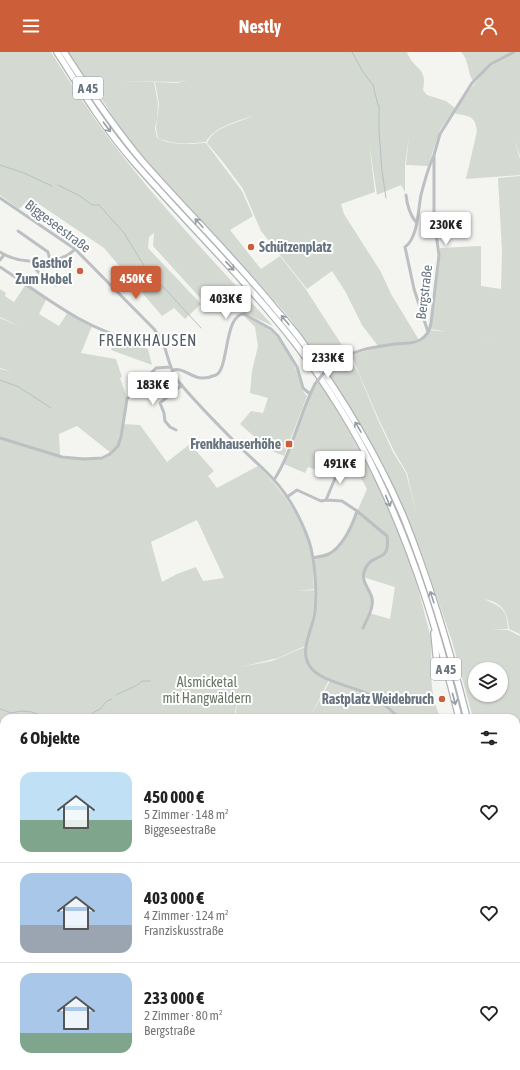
<!DOCTYPE html>
<html lang="de">
<meta charset="utf-8">
<style>
:root{--surface:#fff;--page:#f2f2f2;--text:#222;--muted:#767676;--line:#e0e0e0;--accent:#cc5f39}
body{margin:0;font-family:"Asap Condensed",sans-serif;background:var(--page);color:var(--text);height:100vh;display:flex;flex-direction:column;font-size:15px;white-space:nowrap}
*{box-sizing:border-box;margin:0}
p{font-size:13px;color:var(--muted)}
.icon{flex:none;width:22px;height:22px;fill:none;stroke:currentColor;stroke-width:2;stroke-linecap:round;stroke-linejoin:round}
.map{position:relative;flex:1;overflow:hidden}
.sheet{position:absolute;left:0px;top:662px;width:520px;height:356px;display:flex;flex-direction:column;background:var(--surface);border-radius:12px 12px 0 0;box-shadow:0 1px 3px #0004}
.sheet>*{flex:none}
.tools{position:absolute;left:468px;top:610px;display:grid;gap:8px}
.tools a{display:grid;place-items:center;width:40px;height:40px;border-radius:50%;background:var(--surface);box-shadow:0 1px 3px #0004;font-size:20px}
.price{position:absolute;translate:-50% -34px;padding:0 9px;border-radius:4px;background:#fff;color:#222;font-size:13px;line-height:26px;filter:drop-shadow(0 1px 2px #0008)}
.price::after{content:'';position:absolute;left:50%;top:24px;width:12px;height:9px;margin-left:-6px;background:inherit;clip-path:polygon(0 0,100% 0,50% 100%)}
.price.active{background:var(--accent);color:#fff}
ul{padding:0;list-style:none}
li{display:flex;align-items:center;gap:12px;height:100px;padding:0 20px}
li+li{border-top:1px solid var(--line)}
li span{display:grid;place-items:center;flex:none;width:112px;height:80px;border-radius:12px;color:#555}
li>.icon{margin-inline-start:auto}
span .icon{width:48px;height:48px;fill:#fffc;stroke-width:1}
li b{font-size:17px}
h2{display:flex;justify-content:space-between;align-items:center;height:48px;padding:0 20px;font-size:17px}
header{display:flex;justify-content:space-between;align-items:center;height:52px;padding:0 20px;background:var(--accent);color:#fff;font-size:18px;font-weight:700}
.map>svg:first-child{display:block}
.green{fill:#d4d9d1;fill-rule:evenodd}
.lines{fill:none;stroke-linecap:round;stroke-linejoin:round}
.stream{stroke:#b6c0c4;stroke-width:1}
.motorway-casing{stroke:#b0b3b6;stroke-width:8}
.minor{stroke:#bcc0c3;stroke-width:3}
.tertiary{stroke:#bcc0c3;stroke-width:4}
.motorway{stroke:#fff;stroke-width:5.5}
.minor-bridge{stroke:#bcc0c3;stroke-width:3}
.oneway{stroke:#959ea5}
.poi-dot{fill:#cc5f39;stroke:#fff;stroke-width:1.5}
.labels{text-anchor:middle;dominant-baseline:central;stroke-width:4;stroke-linejoin:round;paint-order:stroke}
.shield{fill:#fff;stroke:#959ea5;stroke-width:1}
.shield-label{font-size:13px;font-weight:bold;fill:#67747f}
.street-label{font-size:14px;fill:#67747f;stroke:#fff}
.poi-label{font-size:14px;font-weight:bold;fill:#67747f;stroke:#fff;text-anchor:end}
.park-label{font-size:14px;fill:#687765;stroke:#fff}
.quarter-label{font-size:16px;letter-spacing:1px;fill:#545d65;stroke:#fff}
</style>
<header><svg class="icon" aria-label="menu" viewBox="0 0 24 24"><path d="M4 6h16M4 12h16M4 18h16"/></svg>Nestly<svg class="icon" aria-label="person" viewBox="0 0 24 24"><circle cx="12" cy="8" r="4"/><path d="M4 21q1-7 8-7t8 7"/></svg></header>
<div class="map">
<svg width="520" height="1018" viewBox="0 0 520 1018">
<rect width="100%" height="100%" fill="#f4f5f1"/>
<path class="green" d="M0 0H51C71 32 91 63 114 93 163 157 219 215 273 274L236 257 216 237 203 249 153 194 154 181 149 185 148 196 201 252 185 267 174 256 162 264 104 196 30 146 19 157 0 143Z
M67 0H407C413 18 428 14 423 38L427 43 446 49 455 56 440 78 428 114 406 113 409 84 417 56 409 84 405 113V140L401 133 377 143 369 90 375 140 341 152 344 162 381 220 391 242 419 288 378 294 362 273 345 239 332 219 307 237 261 179 243 137 223 110 207 91C215 74 238 71 253 64 237 69 214 75 206 90 188 92 174 93 158 86L156 76 159 52 155 30 177 31 186 28 178 30 120 29 154 30 158 52 157 67 155 76 157 86C173 94 189 92 206 91L242 139 253 164 230 178 261 217 280 204 305 236 347 301 341 303 325 316 291 268 260 232 145 108 116 70 105 52Z
M461 0H520V104L515 89 520 107V123L466 127 477 79C475 61 466 65 454 61 467 41 480 20 501 7L500 6 491 11 473 29C467 20 469 7 461 0Z
M520 124V582L509 577C508 559 501 550 484 547 501 555 507 556 508 577H491L508 578 520 584V822L516 810V666H473L452 589 422 502 405 461 383 412 357 366 327 320 333 313 348 304 358 320 378 368 393 400 406 421 416 459 407 421 394 399 379 368 351 303 379 295 419 290 430 278 448 280 490 290 448 280 431 277 440 196 481 194V234L501 237 502 200 498 126ZM475 617H501V639L505 643 501 640V643H475Z
M26 232 47 246 39 262 59 274 68 260 92 274 81 301 116 307 122 325 120 326 127 346 121 385 118 393 111 401 77 374 59 382 60 404 0 385V317L12 320 0 316V266L21 275 0 265V237L6 241 5 244 14 250Z
M243 263C251 268 260 272 268 277 281 286 290 304 296 318 300 327 300 337 307 344L284 404 269 398 240 372 251 359 263 361 268 346 250 341 252 319 258 294 255 275Z
M115 285 148 297 152 313 111 298Z
M319 329C342 366 365 405 384 445 401 481 414 520 424 559 426 569 430 579 431 589 432 615 428 642 441 666H400L370 643 330 627 314 619 306 606V595L316 559 314 508 334 498 348 480 367 437 349 404 341 410 323 420 308 415 305 421 284 412 310 343ZM363 525 395 535 390 567 369 561 372 547Z
M123 372 140 373 167 410 190 392 214 419 208 424 217 436 258 414C283 439 306 470 312 506 314 516 313 527 314 537L298 539 314 538C315 560 311 573 305 594L278 606 241 615 272 609 305 595 309 614 329 628 310 665 330 629 370 644 380 651 398 666H235L239 638 234 666H4V998L0 1000V386L62 405 102 406 118 394ZM197 468 224 526 203 529 196 515 177 522 162 530 151 490Z
M516 861 520 869V1018H461L454 1014H516Z
M4 1003V1014H137V1018H0V1004Z
M141 1014H327L326 1018H141Z"/>
<g class="lines">
<path class="stream" d="M352 0 363 20 373 33 378 53H379V79L382 119 386 146
M0 113 24 121 52 134
M58 133 80 144 92 153H99L124 181 148 220 167 239 201 276
M0 328 19 335 51 356
M116 643C124 638 136 636 142 629H150
M0 657 11 661 21 659 32 660 39 663H47L52 666H60
M88 666 94 660 100 657 107 649 112 647"/>
<defs>
<path id="motorway" d="M57 0C81 38 105 77 134 110 187 171 245 227 295 291 325 330 357 381 378 426 415 503 439 584 459 666
M64 0C88 37 114 76 143 110 185 158 232 204 273 254 283 266 294 278 303 291 342 345 378 404 404 466 430 531 450 598 467 666
M434 581 437 612
M516 828 520 838
M516 849 520 857"/>
</defs>
<use href="#motorway" class="motorway-casing"/>
<path class="minor" d="M406 143C407 152 410 163 416 170
M0 146 75 197 154 277C158 282 161 287 164 293 168 305 170 318 178 329 197 352 219 374 240 395 251 406 263 416 273 427 289 444 301 467 309 489 315 508 317 538 315 558 314 576 299 596 309 613 318 629 352 634 368 642 380 648 390 657 399 666
M18 179 48 200 50 208
M0 200C18 212 60 214 75 197
M0 208 4 203
M31 210C36 221 46 226 56 233
M0 215C42 242 83 277 133 288 143 290 153 291 163 292
M428 280 414 237 405 195C418 186 418 158 421 143 424 131 428 117 433 105
M330 313C350 299 371 295 395 292 402 291 413 292 420 288 427 284 430 279 431 271L439 203 434 168V103L440 82 472 31 491 12 514 0
M172 318C188 314 192 333 216 323 229 317 224 262 244 262L271 277 278 284 297 315 303 336 310 342
M176 378 170 375 165 369 164 361 160 351 182 333
M0 386 62 405 84 407 102 406 110 402 118 394 121 385 127 347 156 316 170 315
M274 428C293 398 299 363 315 332
M287 445 297 438 321 449 326 448 342 449 357 459C352 474 343 494 329 502 324 504 318 505 313 506
M326 448 341 412
M357 459 387 484C391 514 371 498 364 520 361 529 370 538 372 546 374 556 367 567 363 576
M450 1014 457 1018
M411 1018 413 1014"/>
<path class="tertiary" d="M0 1003 4 1001
M139 1014V1018"/>
<use href="#motorway" class="motorway"/>
<path class="minor-bridge" d="M315 332 330 313"/>
</g>
<defs><path id="oneway-shaft" d="M-6 0H5M1.5-3L5.5 0L1.5 3" fill="none" stroke-width="1.6" stroke-linecap="round" stroke-linejoin="round"/></defs>
<g class="oneway">
<use href="#oneway-shaft" transform="translate(107 75) rotate(53)"/>
<use href="#oneway-shaft" transform="translate(199 171) rotate(-132)"/>
<use href="#oneway-shaft" transform="translate(230 214) rotate(47)"/>
<use href="#oneway-shaft" transform="translate(285 268) rotate(-130)"/>
<use href="#oneway-shaft" transform="translate(358 375) rotate(-120)"/>
<use href="#oneway-shaft" transform="translate(388 449) rotate(67)"/>
<use href="#oneway-shaft" transform="translate(432 545) rotate(-108)"/>
<use href="#oneway-shaft" transform="translate(454 647) rotate(75)"/>
</g>
<g class="poi-dot">
<circle cx="251" cy="195" r="4"/>
<circle cx="80" cy="219" r="4"/>
<rect x="285" y="388" width="8" height="8" rx="2"/>
<circle cx="442" cy="647" r="4"/>
</g>
<g class="labels">
<g class="shield">
<rect x="73" y="25" width="30" height="22" rx="3"/>
<rect x="431" y="606" width="30" height="22" rx="3"/>
</g>
<g class="shield-label">
<text x="88" y="36">A 45</text>
<text x="446" y="617">A 45</text>
</g>
<g class="street-label">
<text transform="translate(58 174) rotate(37)">Biggeseestraße</text>
<text transform="translate(424 240) rotate(-83)">Bergstraße</text>
</g>
<g class="poi-label">
<text x="259" y="195" text-anchor="start">Schützenplatz</text>
<text x="72" y="211">Gasthof<tspan x="72" dy="16">Zum Hobel</tspan></text>
<text x="281" y="392">Frenkhauserhöhe</text>
<text x="434" y="647">Rastplatz Weidebruch</text>
</g>
<g class="park-label">
<text x="207" y="630">Alsmicketal<tspan x="207" dy="16">mit Hangwäldern</tspan></text>
</g>
<g class="quarter-label">
<text x="148" y="288">FRENKHAUSEN</text>
</g>
</g>
</svg>
<div class="tools">
<a><svg class="icon" aria-label="layers" viewBox="0 0 24 24"><path d="M12 4l9 5-9 5-9-5zM3 14l9 5 9-5"/></svg></a>
</div>
<b class="price" style="left:446px;top:194px">230K €</b>
<b class="price active" style="left:136px;top:248px">450K €</b>
<b class="price" style="left:226px;top:268px">403K €</b>
<b class="price" style="left:328px;top:327px">233K €</b>
<b class="price" style="left:153px;top:354px">183K €</b>
<b class="price" style="left:340px;top:433px">491K €</b>
<section class="sheet">
<h2>6 Objekte<svg class="icon" aria-label="filters" viewBox="0 0 24 24"><path d="M4 7h16M4 17h16"/><circle cx="9" cy="7" r="2"/><circle cx="15" cy="17" r="2"/></svg></h2>
<ul>
<li><span style="background:linear-gradient(#bfe0f5 60%,#7fa58c 0)"><svg class="icon" aria-label="home" viewBox="0 0 24 24"><path d="M3 11l9-7 9 7M6 9v11h12V9"/></svg></span><div><b>450 000 €</b><p>5 Zimmer · 148 m²</p><p>Biggeseestraße</p></div><svg class="icon" aria-label="heart" viewBox="0 0 24 24"><path d="M12 20l-8-8c-3-5 5-10 8-4 3-6 11-1 8 4z"/></svg></li>
<li><span style="background:linear-gradient(#a9c7e8 65%,#9aa5b1 0)"><svg class="icon" aria-label="home" viewBox="0 0 24 24"><path d="M3 11l9-7 9 7M6 9v11h12V9"/></svg></span><div><b>403 000 €</b><p>4 Zimmer · 124 m²</p><p>Franziskusstraße</p></div><svg class="icon" aria-label="heart" viewBox="0 0 24 24"><path d="M12 20l-8-8c-3-5 5-10 8-4 3-6 11-1 8 4z"/></svg></li>
<li><span style="background:linear-gradient(#a9c7e8 75%,#7fa58c 0)"><svg class="icon" aria-label="home" viewBox="0 0 24 24"><path d="M3 11l9-7 9 7M6 9v11h12V9"/></svg></span><div><b>233 000 €</b><p>2 Zimmer · 80 m²</p><p>Bergstraße</p></div><svg class="icon" aria-label="heart" viewBox="0 0 24 24"><path d="M12 20l-8-8c-3-5 5-10 8-4 3-6 11-1 8 4z"/></svg></li>
</ul>
</section>
</div>
